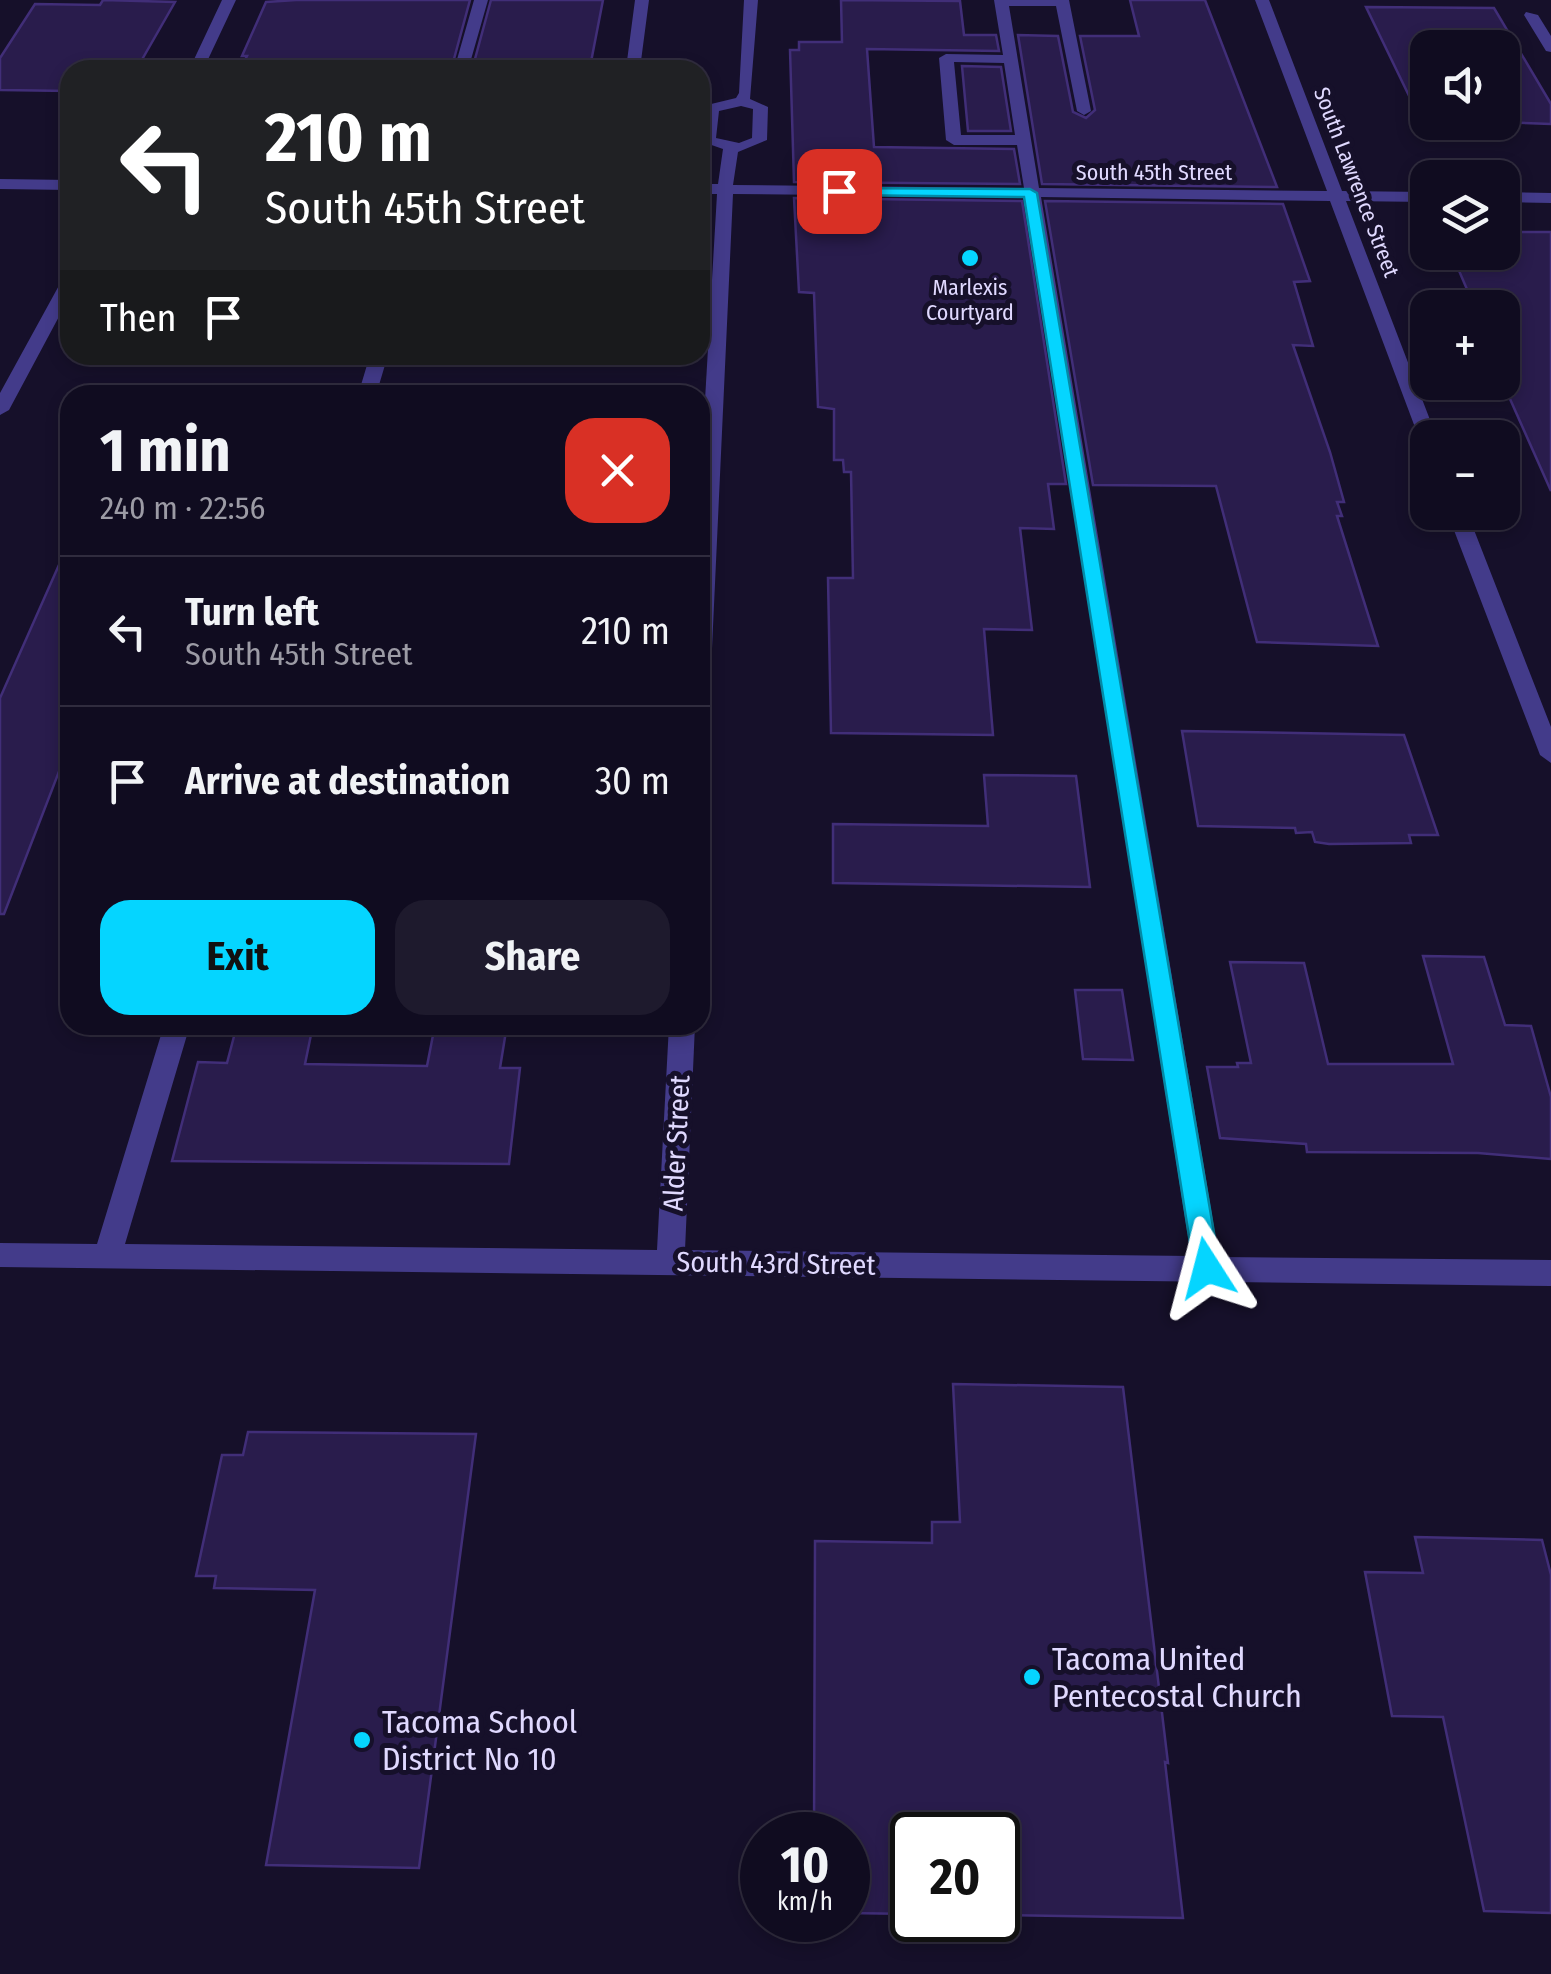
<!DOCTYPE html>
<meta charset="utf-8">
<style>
:root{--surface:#100c20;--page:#1e1a2d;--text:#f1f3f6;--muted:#9c9ba5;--line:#302c3e;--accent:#05d5ff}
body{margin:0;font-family:"Fira Sans Condensed",sans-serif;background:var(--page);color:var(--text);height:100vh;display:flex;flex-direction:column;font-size:38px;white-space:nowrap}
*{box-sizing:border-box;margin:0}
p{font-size:32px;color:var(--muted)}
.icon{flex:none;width:55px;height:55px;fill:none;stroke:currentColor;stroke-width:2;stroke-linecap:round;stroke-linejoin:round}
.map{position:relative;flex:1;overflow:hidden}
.panel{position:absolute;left:60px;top:385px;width:650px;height:650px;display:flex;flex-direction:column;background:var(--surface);border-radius:30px;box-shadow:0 5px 15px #0003,0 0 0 2px var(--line)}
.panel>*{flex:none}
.hud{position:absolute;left:60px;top:60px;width:650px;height:305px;border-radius:30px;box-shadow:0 5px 15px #0003,0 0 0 2px var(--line);background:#202124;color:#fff;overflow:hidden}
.tools{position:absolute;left:1410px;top:30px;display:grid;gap:20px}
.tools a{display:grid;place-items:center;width:110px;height:110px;border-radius:20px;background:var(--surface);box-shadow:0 5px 15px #0003,0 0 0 2px var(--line);font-size:50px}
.speed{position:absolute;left:740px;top:1812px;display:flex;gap:20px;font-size:50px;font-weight:700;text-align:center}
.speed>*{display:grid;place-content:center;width:130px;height:130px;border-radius:50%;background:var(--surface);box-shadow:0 5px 15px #0003,0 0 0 2px var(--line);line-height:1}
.speed small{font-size:25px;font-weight:400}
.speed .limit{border:5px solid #111;border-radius:15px;background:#fff;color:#111}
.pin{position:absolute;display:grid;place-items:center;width:85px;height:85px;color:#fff;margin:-42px;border-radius:20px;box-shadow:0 5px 15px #0006}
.me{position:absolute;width:110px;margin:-55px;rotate:351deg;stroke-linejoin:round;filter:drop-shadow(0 0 8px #0008)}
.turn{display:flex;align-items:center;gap:35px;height:210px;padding:0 40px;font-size:45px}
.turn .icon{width:130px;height:130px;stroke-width:2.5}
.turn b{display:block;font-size:70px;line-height:85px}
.then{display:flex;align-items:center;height:95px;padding:0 40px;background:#0003;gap:20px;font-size:38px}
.round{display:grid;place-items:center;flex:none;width:105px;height:105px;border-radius:30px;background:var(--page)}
.head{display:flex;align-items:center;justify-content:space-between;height:170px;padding:0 40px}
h1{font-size:60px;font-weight:700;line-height:75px}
.button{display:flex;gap:20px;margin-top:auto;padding:20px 40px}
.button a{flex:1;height:115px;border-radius:30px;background:var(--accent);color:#111;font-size:40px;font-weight:700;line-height:115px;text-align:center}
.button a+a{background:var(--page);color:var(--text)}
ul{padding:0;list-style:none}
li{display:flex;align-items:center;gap:30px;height:150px;padding:0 40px;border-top:2px solid var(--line)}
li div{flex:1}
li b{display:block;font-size:38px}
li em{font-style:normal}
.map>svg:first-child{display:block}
</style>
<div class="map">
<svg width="1551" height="1974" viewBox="0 0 1551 1974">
<rect width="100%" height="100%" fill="#16102a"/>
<!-- building -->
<path fill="#291c4c" stroke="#412e78" stroke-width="2.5" d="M103,0l72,2 -39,68h-66v21l-70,-1v-32l35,-54 65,1z
M296,0h174l-19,70h-100l2,-5 -109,-3 3,-6h-5l24,-54z
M491,0h112l-12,62h-44l-2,8h-73z
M841,0l119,1 4,34h32l3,16 -132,-2 7,98 140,2 6,35 -226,-2 -4,-132h9v-8h43z
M1130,0h75l72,187 -235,-3 -24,-149 40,1 15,76 13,6 9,-8 -15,-74h59z
M1366,7l128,1 57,96v20l-52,-2h3v-74h-74v56h-15z
M962,66l39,1 10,64h-43z
M794,198l228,3 44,283h-18l6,45 -34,-1 12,102 -48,-1 9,106 -162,-2 -3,-155h25l-2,-106h-7l-1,-12h-9v-51l-16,-2 -4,-114 -15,-1z
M1045,201l238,3 27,77 -16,1 19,64 -20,-1 37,107 14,50h-7l5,14h-5l41,130 -121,-4 -41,-156 -123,-1z
M1502,232h49v259l-49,-110v-73h-27l-24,-56h51z
M70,540v203l-66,171h-4v-216z
M1182,731l222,4 34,100h-29l2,8 -82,1 -14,-2 -3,-10 -16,1 -1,-5 -97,-2z
M984,775l92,1 14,111 -257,-4v-59l155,2z
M1423,956l61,1 21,68 26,1 20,71v62l-73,-6 -171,-1 -1,-8 -86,-6 -13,-71h31l-1,-4h14l-21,-101 74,1 24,101h125z
M1075,990h47l11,70 -50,-1z
M237,1025h76l-8,39 122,2 8,-41h72l-7,43h20l-11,96 -337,-3 26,-99 29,1z
M953,1384l170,3 45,376 -3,-1 18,156 -185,-3v-80h-86v79l-64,-1v-78h-34l1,-294 117,2v-21h28z
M248,1432l228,2 -57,434 -153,-3 49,-275 -101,-2 2,-12h-20l26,-121h21z
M1415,1537l127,3 9,35v338l-67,-2 -41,-194 -51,-1 -27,-144 58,1z"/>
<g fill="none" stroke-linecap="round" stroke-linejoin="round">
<!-- minor -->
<path fill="#433b8a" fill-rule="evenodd" d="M222,0h14l-33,70h-14z
M474,0h14l-20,70h-14z
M635,0h14l-8,61 -7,4 -7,-4z
M744,0h14l-8,99 18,8 -1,33 -29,12 -5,33 291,3 -7,-43h-63l-8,-5 -7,-82 7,-4 57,1 -9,-55h75l22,111 -7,4 -7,-4 -21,-105h-47l30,182 288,3 -72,-191h14l73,191 86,1v10l-82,-1 91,237h-9v5l-9,-5 -89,-237 -289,-4 178,1060 332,3v26l-1551,-19v-24l97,1 67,-219h26l-65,219 532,6 12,-225h26l-10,225 506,6 -166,-1059 -292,-3 -22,476 -11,7v-191l17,-292h-17v-10h18l5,-35 -23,-8 7,-36 29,-7 3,-5zM954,62l50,1 11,72h-54zM741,106l12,3 -1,29 -13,5 -23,-5 3,-27z
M1526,12l12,3 13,21v16l-5,-1 -22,-36z
M0,179l70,1v10l-70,-1z
M1502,192l49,1v10l-49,-1z
M70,275v21l-61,114 -9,5v-22l62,-113z
M370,355h18l-12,40h-18z
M1447,512h20l84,215v36l-11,-8z"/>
</g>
<!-- route -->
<path fill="#05d5ff" stroke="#038aa6" stroke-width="2.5" d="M834,188l196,1 7,4 183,1075 -4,9 -9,3 -9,-3 -4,-9 -170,-1071 -185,-2 -5,-1z"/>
<!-- markers -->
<g fill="#05d5ff" stroke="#16102a" stroke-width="4">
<circle cx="970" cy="258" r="10"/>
<circle cx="1032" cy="1677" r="10"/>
<circle cx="362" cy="1740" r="10"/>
</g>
<g text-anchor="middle" stroke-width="10" stroke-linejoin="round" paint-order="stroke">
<!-- far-street labels -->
<g font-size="22" fill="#e0d9ff" stroke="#16102a">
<text x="1154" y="180">South 45th Street</text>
<text transform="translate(1357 182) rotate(69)" y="8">South Lawrence Street</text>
</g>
<!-- far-poi labels -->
<g font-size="22" fill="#e0d9ff" stroke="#16102a">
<text x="970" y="295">Marlexis<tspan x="970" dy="25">Courtyard</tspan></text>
</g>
<!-- street labels -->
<g font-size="28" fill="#e0d9ff" stroke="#16102a">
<text transform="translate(676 1143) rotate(-87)" y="10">Alder Street</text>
<text transform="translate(776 1263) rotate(1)" y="10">South 43rd Street</text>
</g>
<!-- near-poi labels -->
<g font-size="32" fill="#e0d9ff" stroke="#16102a" text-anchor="start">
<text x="1052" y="1670">Tacoma United<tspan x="1052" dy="37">Pentecostal Church</tspan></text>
<text x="382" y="1733">Tacoma School<tspan x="382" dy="37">District No 10</tspan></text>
</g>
</g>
</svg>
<div class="tools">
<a><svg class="icon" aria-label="sound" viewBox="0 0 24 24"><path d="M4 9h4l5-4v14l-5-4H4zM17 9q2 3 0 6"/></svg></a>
<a><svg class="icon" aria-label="layers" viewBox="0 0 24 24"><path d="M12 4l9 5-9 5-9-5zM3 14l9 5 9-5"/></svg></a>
<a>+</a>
<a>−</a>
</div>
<div class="speed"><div>10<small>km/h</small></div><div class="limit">20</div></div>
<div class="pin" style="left:839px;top:191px;background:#d93025"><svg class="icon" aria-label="arrive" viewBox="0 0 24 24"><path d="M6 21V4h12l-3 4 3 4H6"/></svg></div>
<svg class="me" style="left:1207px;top:1268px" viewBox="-20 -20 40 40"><path d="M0-17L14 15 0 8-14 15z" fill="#05d5ff" stroke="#fff" stroke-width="4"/></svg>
<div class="hud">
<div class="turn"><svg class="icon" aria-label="left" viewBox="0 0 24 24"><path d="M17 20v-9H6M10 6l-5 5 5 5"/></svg><div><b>210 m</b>South 45th Street</div></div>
<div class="then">Then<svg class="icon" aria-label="arrive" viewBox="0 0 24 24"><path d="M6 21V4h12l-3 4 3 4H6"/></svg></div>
</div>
<section class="panel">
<div class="head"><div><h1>1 min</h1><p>240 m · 22:56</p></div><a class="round" style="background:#d93025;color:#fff"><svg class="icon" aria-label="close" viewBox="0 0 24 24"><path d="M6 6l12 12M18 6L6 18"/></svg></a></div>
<ul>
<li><svg class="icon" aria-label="left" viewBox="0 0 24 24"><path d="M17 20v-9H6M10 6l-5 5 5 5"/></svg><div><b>Turn left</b><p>South 45th Street</p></div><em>210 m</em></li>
<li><svg class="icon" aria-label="arrive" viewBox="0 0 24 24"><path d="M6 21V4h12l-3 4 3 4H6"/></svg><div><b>Arrive at destination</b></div><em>30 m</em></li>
</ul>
<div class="button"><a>Exit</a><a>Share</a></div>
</section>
</div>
